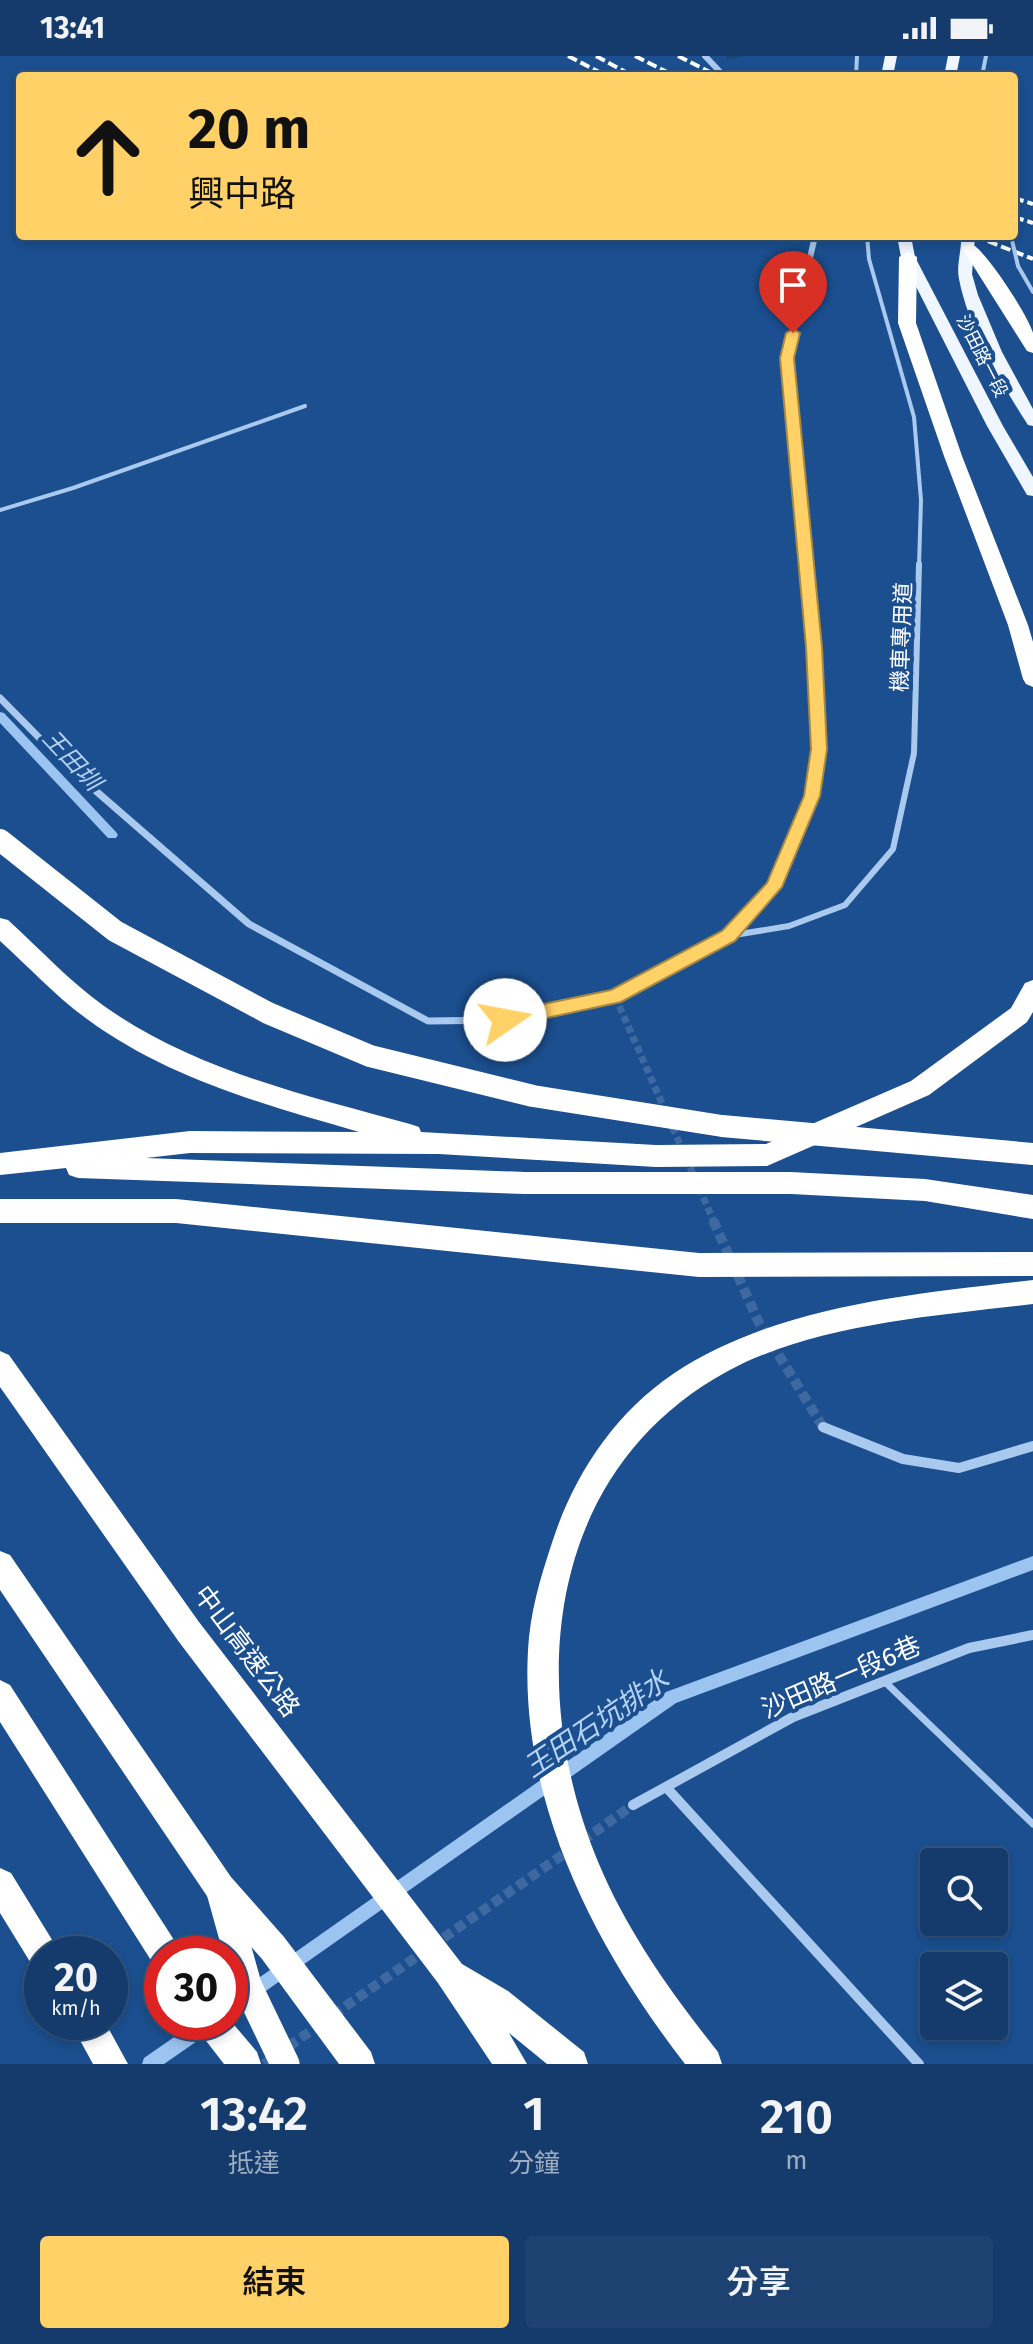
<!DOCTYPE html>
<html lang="zh-TW">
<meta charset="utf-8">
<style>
:root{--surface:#143b6b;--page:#1d4271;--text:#f1f3f6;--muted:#9dadc1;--line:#33557e;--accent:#ffd166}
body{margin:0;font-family:"Fira Sans","Noto Sans TC",sans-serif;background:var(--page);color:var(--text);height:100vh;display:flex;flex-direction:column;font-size:30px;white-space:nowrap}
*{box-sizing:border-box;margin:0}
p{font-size:26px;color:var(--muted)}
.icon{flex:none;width:44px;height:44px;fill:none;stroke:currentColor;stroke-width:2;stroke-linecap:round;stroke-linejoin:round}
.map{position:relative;height:2008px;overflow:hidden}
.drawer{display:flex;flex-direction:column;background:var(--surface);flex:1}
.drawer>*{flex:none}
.top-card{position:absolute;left:16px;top:16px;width:1002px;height:168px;border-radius:8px;box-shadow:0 4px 12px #0003,0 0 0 2px var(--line);background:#ffd166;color:#111;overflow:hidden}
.tools{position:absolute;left:920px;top:1792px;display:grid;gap:16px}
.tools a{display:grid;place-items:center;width:88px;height:88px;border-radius:8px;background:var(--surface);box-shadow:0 4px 12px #0003,0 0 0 2px var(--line);font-size:40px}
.speed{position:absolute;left:24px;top:1880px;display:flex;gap:16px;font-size:40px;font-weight:700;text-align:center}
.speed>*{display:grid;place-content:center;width:104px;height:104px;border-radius:50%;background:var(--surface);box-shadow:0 4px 12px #0003,0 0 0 2px var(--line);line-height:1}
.speed small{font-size:20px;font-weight:400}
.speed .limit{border:12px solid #d22;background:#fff;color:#111}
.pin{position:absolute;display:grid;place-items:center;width:68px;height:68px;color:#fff;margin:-82px -34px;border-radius:50% 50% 50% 0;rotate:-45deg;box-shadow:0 0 8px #0007}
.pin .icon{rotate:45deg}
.me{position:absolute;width:88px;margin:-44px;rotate:78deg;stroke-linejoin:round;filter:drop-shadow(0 0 6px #0008)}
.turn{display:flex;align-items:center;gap:28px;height:168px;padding:0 40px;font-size:36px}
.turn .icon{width:104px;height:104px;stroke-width:2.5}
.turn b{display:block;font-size:56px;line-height:68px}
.eta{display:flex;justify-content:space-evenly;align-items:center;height:136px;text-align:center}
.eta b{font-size:48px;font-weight:600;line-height:56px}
.cta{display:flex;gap:16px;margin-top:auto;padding:16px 40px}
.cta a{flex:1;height:92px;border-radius:8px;background:var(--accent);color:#111;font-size:32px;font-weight:600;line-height:92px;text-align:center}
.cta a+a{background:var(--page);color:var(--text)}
.status{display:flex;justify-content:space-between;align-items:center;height:56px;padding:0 40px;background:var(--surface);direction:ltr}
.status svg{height:22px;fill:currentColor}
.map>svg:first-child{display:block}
</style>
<div class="status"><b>13:41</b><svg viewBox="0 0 49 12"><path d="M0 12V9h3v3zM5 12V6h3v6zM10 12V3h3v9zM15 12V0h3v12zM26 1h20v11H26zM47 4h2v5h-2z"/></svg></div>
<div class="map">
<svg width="1033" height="2008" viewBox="0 0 1033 2008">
<rect width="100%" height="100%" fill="#1b4f8f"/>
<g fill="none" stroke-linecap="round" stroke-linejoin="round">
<!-- stream -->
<path fill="#9cc4f0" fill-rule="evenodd" d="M0,656l4,1 112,119 2,3 -2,3h-8l-108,-115z
M1033,1500v14l-357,133 -446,313v-18l436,-306z
M196,1966h22l-2,6 -52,36h-22l2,-6z"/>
<!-- street-tunnel-far1 -->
<path stroke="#3d69a0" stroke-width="7" stroke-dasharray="7 4" stroke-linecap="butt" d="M615,940l99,226"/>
<!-- street-tunnel -->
<path stroke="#3d69a0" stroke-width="10" stroke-dasharray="10 5" stroke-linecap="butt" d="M713,1164l46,103 64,104
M582,1785l51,-36
M333,1959l238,-166
M264,2008l58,-41"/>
<!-- lane-far2 -->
<path stroke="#a9c9ee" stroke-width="4" d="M856,20l1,-20
M982,20l4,-20
M867,180l2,23 45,158 7,83 -2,66
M1018,210l15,26
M0,454l73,-22 232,-82"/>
<!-- lane-far1 -->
<path stroke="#a9c9ee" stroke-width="6" d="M728,880l61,-10 56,-21 48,-56 21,-96 5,-189"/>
<!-- lane -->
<path stroke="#a9c9ee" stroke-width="7" d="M884,1625l149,143"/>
<!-- street-far2 -->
<path stroke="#a9c9ee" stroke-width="6" d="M705,0l19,20
M806,510l-19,-208 28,-122"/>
<!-- street-far1 -->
<path stroke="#a9c9ee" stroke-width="7" d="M0,642l66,67 183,159 179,97 77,-1 110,-24 113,-60 46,-49 38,-91 7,-47 -13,-185"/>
<!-- street -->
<path stroke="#a9c9ee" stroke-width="10" d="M823,1371l80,32 56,9 74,-22
M666,1731l253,277
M633,1749l160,-88 176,-69 64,-13"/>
<!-- primary -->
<path fill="#f0f6ff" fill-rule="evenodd" d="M885,0h12l-4,20h-12z
M948,0h12l-4,20h-12z
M897,180h14l4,21 88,169 30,51v19l-6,-1 -40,-69 -86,-169z
M961,180h14l-3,38 6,21 24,57 31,57v17l-5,-1c-28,-44 -59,-95 -69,-146 -3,-14 3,-29 2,-43z"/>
<!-- highway -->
<path fill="#fff" fill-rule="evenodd" d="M970,187c14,4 59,74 63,90 0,6 0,14 0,20l-6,-2 -65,-103z
M908,196l9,5 -1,66 46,133 66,169 5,17v45l-7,-3 -3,-5 -15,-54 -64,-169 -46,-133 1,-66z
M0,862l8,2c32,29 61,61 96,86 90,64 201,89 306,118l9,3 2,5 235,13 110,-1 145,-63 100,-73 14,-25 8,-3v32l-6,10 -98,73 -162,71 -111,1 -217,-13 -249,-1 -44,5 379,14h266l134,7 108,16v24l-108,-18 -134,-7h-266l-447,-16 -9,-3 -3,-7 -66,7v-22l190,-22 169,1c-94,-27 -192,-54 -272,-113 -32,-23 -58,-52 -87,-78z
M0,1143h176l523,54 334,-1v24l-334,1 -523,-54h-176z
M1033,1224v24c-98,12 -218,20 -305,67 -183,99 -203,317 -129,493 29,69 73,130 119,188l4,12h-37c-93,-120 -170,-271 -156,-427 4,-37 15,-71 27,-106 22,-62 62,-120 117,-157 104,-69 240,-80 360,-94z
M0,1295l9,4 190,267 263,342 46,27 76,61 4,12h-41l-38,-31 18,31h-35l-54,-81 -259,-341 -179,-255z
M0,1495l10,4 221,322 53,60 87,115 4,12h-36l-77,-105 -53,-60 -209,-309z
M0,1624l10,5 166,258 5,11h-19v15l-8,-4 -154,-243z
M0,1812l11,5 43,70 5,11h-17v15l-10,-4 -32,-52z
M230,1964l27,32 4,12h-37l-24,-31 -5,-11z
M70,1966h35l23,42h-35z"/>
<!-- rail -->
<path stroke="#fff" stroke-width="4" stroke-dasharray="10 4" stroke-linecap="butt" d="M568,0l39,20
M596,0l37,20
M635,0l40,20
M678,0l40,20
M1014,142l19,6
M1014,161l19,6
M975,180l58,23"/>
<!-- lane-bridge -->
<path stroke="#a9c9ee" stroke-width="4" d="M1011,180l7,30"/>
<!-- highway-bridge-far1 -->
<path stroke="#fff" stroke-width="22" d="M0,784l115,91 153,82 102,43 163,40 189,30 311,28"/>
<!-- highway-bridge -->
<path stroke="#fff" stroke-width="29" d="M220,1832l27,97 38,79"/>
</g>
<!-- shaded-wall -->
<path fill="#1d4779" d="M726,0h17l-17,5z"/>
<!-- route -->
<path fill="#ffd166" stroke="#a68842" stroke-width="2" d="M793,273l7,4 -6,25 28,289 5,102 -7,47 -38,91 -47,54 -114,61 -116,25 -7,-2 -2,-5 2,-6 7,-2 106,-22 111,-59 45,-48 37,-87 7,-47 -5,-102 -26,-289 6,-25z"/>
<g text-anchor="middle" stroke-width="8" stroke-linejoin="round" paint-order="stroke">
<!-- far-street labels -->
<g font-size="18" fill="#fff" stroke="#1b4f8f">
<text transform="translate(982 300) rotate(63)" y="6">沙田路一段</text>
</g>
<!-- street labels -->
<g font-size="22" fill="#fff" stroke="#1b4f8f">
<text transform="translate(901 581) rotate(-88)" y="8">機車專用道</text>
</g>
<!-- water labels -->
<g font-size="24" font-style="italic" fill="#b5d3f5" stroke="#1b4f8f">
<text transform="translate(72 704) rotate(47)" y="8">王田圳</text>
</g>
<!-- near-street labels -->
<g font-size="26" fill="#fff" stroke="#1b4f8f">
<text transform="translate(247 1595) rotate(53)" y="9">中山高速公路</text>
<text transform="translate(841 1621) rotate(-23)" y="9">沙田路一段6巷</text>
</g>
<!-- near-water labels -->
<g font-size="28" font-style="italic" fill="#b5d3f5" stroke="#1b4f8f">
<text transform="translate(596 1667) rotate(-34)" y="10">王田石坑排水</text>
</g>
</g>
</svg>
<div class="tools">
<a><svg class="icon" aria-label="search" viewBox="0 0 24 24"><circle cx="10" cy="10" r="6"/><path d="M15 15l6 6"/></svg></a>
<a><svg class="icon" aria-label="layers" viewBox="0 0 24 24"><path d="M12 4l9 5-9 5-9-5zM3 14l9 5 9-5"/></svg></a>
</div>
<div class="speed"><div>20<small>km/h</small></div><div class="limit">30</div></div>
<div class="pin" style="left:793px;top:277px;background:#d93025"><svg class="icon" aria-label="arrive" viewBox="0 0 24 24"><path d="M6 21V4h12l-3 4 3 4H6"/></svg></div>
<svg class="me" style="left:505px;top:964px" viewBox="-20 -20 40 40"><circle r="19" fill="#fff"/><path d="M0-13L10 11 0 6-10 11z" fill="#ffd166"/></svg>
<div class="top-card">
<div class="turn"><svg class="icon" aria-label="ahead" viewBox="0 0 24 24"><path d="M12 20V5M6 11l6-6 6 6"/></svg><div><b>20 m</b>興中路</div></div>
</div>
</div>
<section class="drawer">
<div class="eta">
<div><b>13:42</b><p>抵達</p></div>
<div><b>1</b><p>分鐘</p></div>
<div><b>210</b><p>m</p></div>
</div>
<div class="cta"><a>結束</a><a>分享</a></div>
</section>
